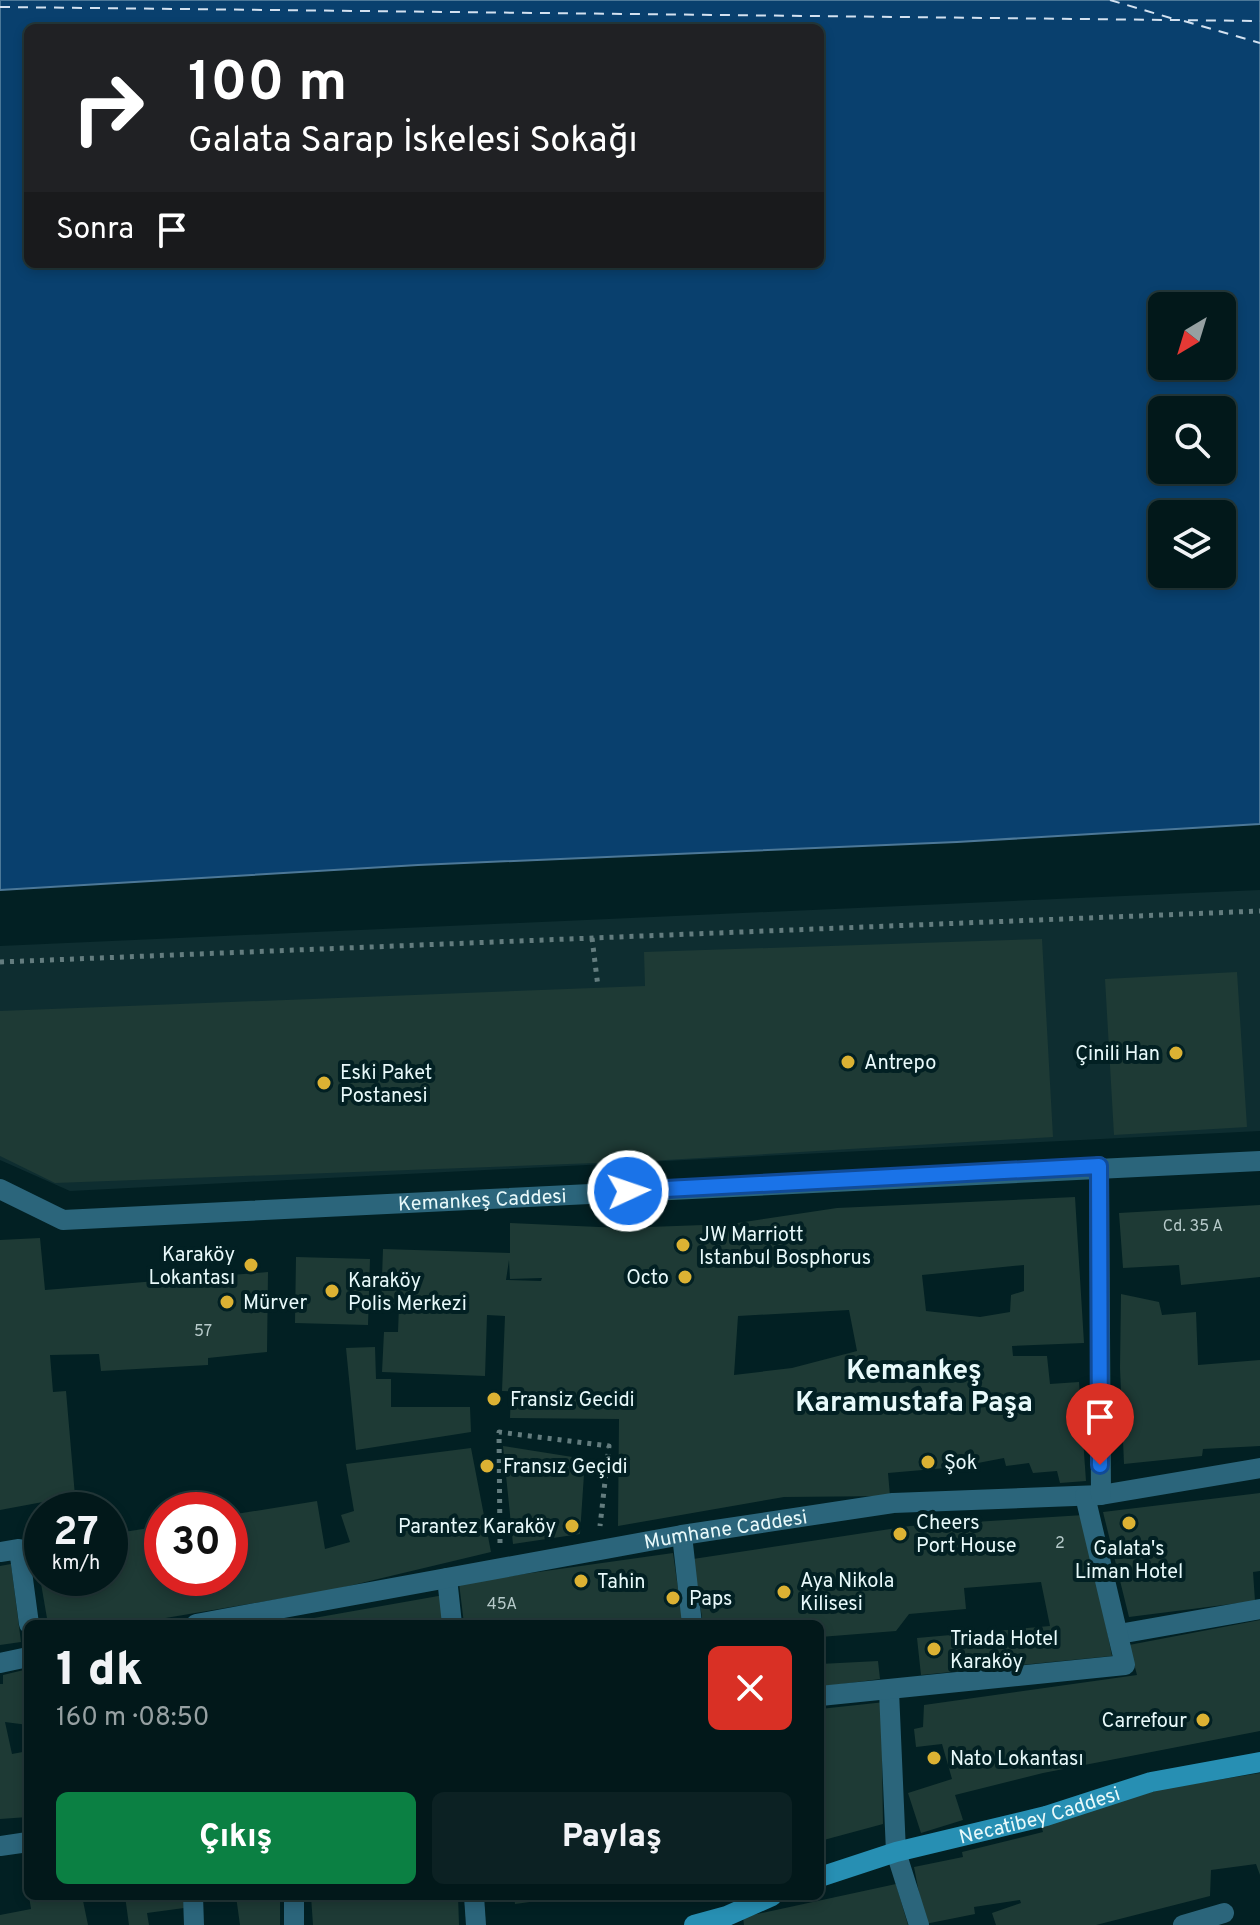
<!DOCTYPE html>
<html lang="tr">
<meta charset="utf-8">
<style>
:root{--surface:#02181a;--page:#0c2123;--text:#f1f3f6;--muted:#96a0a2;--line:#233739;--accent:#0b8043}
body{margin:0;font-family:Overpass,sans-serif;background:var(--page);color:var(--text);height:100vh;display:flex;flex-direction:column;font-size:30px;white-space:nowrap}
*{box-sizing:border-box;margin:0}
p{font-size:26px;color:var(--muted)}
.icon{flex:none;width:44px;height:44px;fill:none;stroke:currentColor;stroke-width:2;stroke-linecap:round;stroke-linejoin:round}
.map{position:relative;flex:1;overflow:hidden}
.sheet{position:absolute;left:24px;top:1620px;width:800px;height:280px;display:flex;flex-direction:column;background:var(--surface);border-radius:12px;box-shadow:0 4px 12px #0003,0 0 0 2px var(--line)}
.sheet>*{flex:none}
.top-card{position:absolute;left:24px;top:24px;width:800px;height:244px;border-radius:12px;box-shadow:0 4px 12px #0003,0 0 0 2px var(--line);background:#202124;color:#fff;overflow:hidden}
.needle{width:52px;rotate:218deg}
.tools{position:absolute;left:1148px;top:292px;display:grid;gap:16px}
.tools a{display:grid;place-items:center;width:88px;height:88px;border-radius:12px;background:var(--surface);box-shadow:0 4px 12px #0003,0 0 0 2px var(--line);font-size:40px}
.speed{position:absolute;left:24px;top:1492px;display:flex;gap:16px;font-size:40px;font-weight:700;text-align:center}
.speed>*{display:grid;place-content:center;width:104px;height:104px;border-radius:50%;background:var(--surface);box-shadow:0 4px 12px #0003,0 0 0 2px var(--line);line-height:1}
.speed small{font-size:20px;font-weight:400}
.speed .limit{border:12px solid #d22;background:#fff;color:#111}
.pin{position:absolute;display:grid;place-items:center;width:68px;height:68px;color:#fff;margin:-82px -34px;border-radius:50% 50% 50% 0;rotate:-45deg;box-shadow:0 0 8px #0007}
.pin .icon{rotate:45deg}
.me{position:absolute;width:88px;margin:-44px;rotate:87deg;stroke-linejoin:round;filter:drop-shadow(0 0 6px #0008)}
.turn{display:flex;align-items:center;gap:28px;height:168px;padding:0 32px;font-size:36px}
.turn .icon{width:104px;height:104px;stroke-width:2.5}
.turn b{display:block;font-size:56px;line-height:68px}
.then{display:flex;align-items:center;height:76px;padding:0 32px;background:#0003;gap:16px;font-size:30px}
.round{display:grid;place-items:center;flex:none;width:84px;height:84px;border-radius:12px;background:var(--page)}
.summary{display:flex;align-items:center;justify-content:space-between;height:136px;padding:0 32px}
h1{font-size:48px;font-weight:800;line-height:60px}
.primary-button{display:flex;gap:16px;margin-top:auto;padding:16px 32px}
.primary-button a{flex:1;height:92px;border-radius:12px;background:var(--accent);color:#fff;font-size:32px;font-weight:800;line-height:92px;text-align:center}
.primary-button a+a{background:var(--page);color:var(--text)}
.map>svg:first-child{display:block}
</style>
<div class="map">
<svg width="1260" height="1925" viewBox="0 0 1260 1925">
<rect width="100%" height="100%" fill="#022023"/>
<!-- built -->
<path fill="#0e2d30" d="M1260,890v241l-1190,60 -70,-31v-214z"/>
<!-- water -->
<path fill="#09406e" stroke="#4c7898" stroke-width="2" fill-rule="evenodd" d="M0,0h1260v824l-303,18 -539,23 -418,25zM28,28h792v236h-792zM1162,306h60v60h-60zM1162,410h60v60h-60zM1162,514h60v60h-60z"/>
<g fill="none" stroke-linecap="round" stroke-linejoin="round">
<!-- ferry -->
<path stroke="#d3e1f0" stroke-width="2" stroke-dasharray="10 8" stroke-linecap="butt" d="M1110,0l64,19
M0,7l1260,14
M1184,21l76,22"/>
</g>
<!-- building -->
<path fill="#1e3a35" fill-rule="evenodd" d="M1042,939l11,198 -404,24 -594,22 -55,-27v-145l645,-25 -1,-34z
M1237,972l10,155 -133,8 -9,-156z
M1075,1197l9,146 -72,3 1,10h34l3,28 29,-2 7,99 -26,2 -3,-12 -24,2 -4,-10 -23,3 -2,-8 -47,9 -69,6 2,23 -106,1 -166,29 1,-107 -109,-1 1,-25 13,-1 -22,-1 3,-75 -18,-1 -2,61 -103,-4 2,-40h14l1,-26 -18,-1 2,-56 127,4v-30l111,5 110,-4 106,-16zM509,1260l1,19 32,-1 -1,3 -35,-1zM1024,1265v26l-13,4 -1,17 -30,5 -54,-6 -4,-36zM849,1310l8,41 -65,17 -58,7 4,-59z
M1260,1205v72l-79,8 -2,-20 -56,3 -4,-55z
M40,1238l5,52 223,-18 -1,80 -59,6v7l-107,6 -2,-17 -49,1 3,37 13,-1 9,105 -75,14v-270z
M296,1257l74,2 -2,66 -73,-2z
M1121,1294l38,8 3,13 34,-3 2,53 62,-5v86l-57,3 -1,7 -78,8 -4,-96z
M375,1347l1,32h15v28h79l1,25 -115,18 -10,-102z
M503,1446l82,13 -5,75 -67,10z
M471,1448l20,104 -159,38 -202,34h-82l-15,-87 9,-1v42h68v-29h4l-3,-15 51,-8v52h68v-63l87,-14 8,48 25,-7 -9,-27 13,-4 -8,-47z
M1260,1493v78l-7,1 2,29 -126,16 -26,-105z
M1084,1515l28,141 -191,19 -4,-37 133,-12 -9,-44 -77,6 2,21 -57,5 -13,17 -76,6v-13h-117l-10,-65 217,-33z
M673,1553l10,71h-59l-1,-6 -44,6h-115l-5,-41z
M11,1564l10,78 -21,3v-79z
M444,1595l4,29h-151v-3z
M1260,1620v111l-217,42 -88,22 8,25 -42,13 -13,-40 44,-14 -10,-35 -26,3 -2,-18 9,-2 1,-22 213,-30 -8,-30z
M878,1661l2,18 -60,8v-23z
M28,1669v56l-23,-3 7,32 16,-3v66l-28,2v-135h3v-9z
M885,1702l5,26 -8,33 1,63 -63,17v-132z
M1260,1773v102l-4,-11 -45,6 -1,26 -114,29h-100l-4,-12 29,-10 -1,-3 -46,7 1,7 -50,10 -11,-57 49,-10 -1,-5 81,-20 -2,-7 120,-36z
M896,1884l12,41h-164l-1,-8z
M29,1896h53l6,29h-88v-10l31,-6z
M125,1896h58l1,12 -37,5 2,12h-20z
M236,1896h44v29h-40z
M311,1896h147l1,29h-146z
M514,1896h45v2l-44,6z"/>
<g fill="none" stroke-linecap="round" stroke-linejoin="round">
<!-- path -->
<path stroke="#637c7e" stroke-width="5" stroke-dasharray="4 6" stroke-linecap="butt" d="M592,938l6,49
M0,962l1260,-51
M500,1543l-1,-111 110,14 -9,80"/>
<!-- pedestrian -->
<g stroke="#2b657b" stroke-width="20">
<path d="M682,1535l10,89"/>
<path d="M0,1552l19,-3 10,75"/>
<path d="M447,1578l5,46"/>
<path id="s1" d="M196,1624l486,-89 211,-32 208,-8 159,-27"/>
<path d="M1119,1634l141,-25"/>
<path d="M0,1663l28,-6"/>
<path d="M889,1691l7,161"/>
<path d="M820,1696l305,-31 -40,-169"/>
<path d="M0,1846l28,-4"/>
<path d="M294,1896v29"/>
<path d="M474,1896l2,29"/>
</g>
<!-- minor -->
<g stroke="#2b657b" stroke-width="20">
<path d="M1099,1166l2,329"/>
<path id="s2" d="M0,1189l63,31 1197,-59"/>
<path d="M896,1852l23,73"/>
<path d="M193,1896l1,29"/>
<path d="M1183,1925l41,-12"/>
</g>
<!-- secondary -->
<g stroke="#278fb3" stroke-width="20">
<path id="s3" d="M820,1877l76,-25 150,-36 105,-34 109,-20"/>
<path d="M694,1925l33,-9 45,-20"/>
</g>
</g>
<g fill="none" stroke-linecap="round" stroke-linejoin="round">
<defs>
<path id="route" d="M628,1191l471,-25 1,299"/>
</defs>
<!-- route casing -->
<use href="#route" stroke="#114b97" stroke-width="20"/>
<!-- route -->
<use href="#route" stroke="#1a73e8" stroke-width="14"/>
</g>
<!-- markers -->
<g fill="#dcb233" stroke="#022023" stroke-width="3">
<circle cx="1176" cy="1053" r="8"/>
<circle cx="848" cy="1062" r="8"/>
<circle cx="324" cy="1083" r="8"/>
<circle cx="683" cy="1245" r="8"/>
<circle cx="251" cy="1265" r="8"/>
<circle cx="685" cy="1277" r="8"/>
<circle cx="332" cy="1291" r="8"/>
<circle cx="227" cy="1302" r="8"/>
<circle cx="494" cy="1399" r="8"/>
<circle cx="928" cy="1462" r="8"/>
<circle cx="487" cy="1466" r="8"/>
<circle cx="1129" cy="1523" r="8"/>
<circle cx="572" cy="1526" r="8"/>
<circle cx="900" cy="1534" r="8"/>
<circle cx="581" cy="1581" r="8"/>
<circle cx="784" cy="1592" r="8"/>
<circle cx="673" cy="1598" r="8"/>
<circle cx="934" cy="1649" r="8"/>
<circle cx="1203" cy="1720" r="8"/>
<circle cx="934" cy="1758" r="8"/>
</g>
<g text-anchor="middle" stroke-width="8" stroke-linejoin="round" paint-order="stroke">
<!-- number labels -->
<g font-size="16" fill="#b6c9c9">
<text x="1193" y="1231">Cd. 35 A</text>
<text x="203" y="1336">57</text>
<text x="1060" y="1548">2</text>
<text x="502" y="1609">45A</text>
</g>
<!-- poi labels -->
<g font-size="20" fill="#e8f9fa" stroke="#022023" text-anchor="start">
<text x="1160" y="1060" text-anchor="end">Çinili Han</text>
<text x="864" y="1069">Antrepo</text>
<text x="340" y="1079">Eski Paket<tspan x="340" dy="23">Postanesi</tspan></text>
<text x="699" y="1241">JW Marriott<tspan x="699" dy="23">Istanbul Bosphorus</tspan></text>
<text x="235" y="1261" text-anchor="end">Karaköy<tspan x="235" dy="23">Lokantası</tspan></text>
<text x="669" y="1284" text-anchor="end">Octo</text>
<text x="348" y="1287">Karaköy<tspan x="348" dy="23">Polis Merkezi</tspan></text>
<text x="243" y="1309">Mürver</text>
<text x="510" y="1406">Fransiz Gecidi</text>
<text x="944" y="1469">Şok</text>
<text x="503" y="1473">Fransız Geçidi</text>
<text x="916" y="1529">Cheers<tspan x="916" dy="23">Port House</tspan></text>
<text x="556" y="1533" text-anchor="end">Parantez Karaköy</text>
<text x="1129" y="1555" text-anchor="middle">Galata's<tspan x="1129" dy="23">Liman Hotel</tspan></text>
<text x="800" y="1587">Aya Nikola<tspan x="800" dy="23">Kilisesi</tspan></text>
<text x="597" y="1588">Tahin</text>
<text x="689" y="1605">Paps</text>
<text x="950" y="1645">Triada Hotel<tspan x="950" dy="23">Karaköy</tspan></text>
<text x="1187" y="1727" text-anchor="end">Carrefour</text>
<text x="950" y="1765">Nato Lokantası</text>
</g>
<!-- street labels -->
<g font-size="20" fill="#e8f9fa" stroke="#022023">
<text dy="7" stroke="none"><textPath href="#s2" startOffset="490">Kemankeş Caddesi</textPath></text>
<text dy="7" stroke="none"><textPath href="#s1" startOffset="538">Mumhane Caddesi</textPath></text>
<text dy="7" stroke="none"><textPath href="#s3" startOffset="228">Necatibey Caddesi</textPath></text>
</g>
<!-- district labels -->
<g font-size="28" font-weight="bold" fill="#e8f9fa" stroke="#022023">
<text x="914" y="1379">Kemankeş<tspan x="914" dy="32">Karamustafa Paşa</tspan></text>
</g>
</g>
</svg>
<div class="tools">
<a><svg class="needle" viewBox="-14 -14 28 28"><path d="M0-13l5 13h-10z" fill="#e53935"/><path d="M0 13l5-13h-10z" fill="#96a0a2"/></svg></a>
<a><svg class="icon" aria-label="search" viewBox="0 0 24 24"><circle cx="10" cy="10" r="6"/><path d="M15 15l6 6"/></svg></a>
<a><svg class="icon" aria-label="layers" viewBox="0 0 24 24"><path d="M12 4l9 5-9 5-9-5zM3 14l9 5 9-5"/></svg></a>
</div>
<div class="speed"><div>27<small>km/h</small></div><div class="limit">30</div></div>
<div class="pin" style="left:1100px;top:1465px;background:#d93025"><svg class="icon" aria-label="arrive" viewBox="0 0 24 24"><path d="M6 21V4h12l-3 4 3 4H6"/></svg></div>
<svg class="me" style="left:628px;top:1191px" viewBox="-20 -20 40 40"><circle r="17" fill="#1a73e8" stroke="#fff" stroke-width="3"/><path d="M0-11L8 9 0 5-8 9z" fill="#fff"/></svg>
<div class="top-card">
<div class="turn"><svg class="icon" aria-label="right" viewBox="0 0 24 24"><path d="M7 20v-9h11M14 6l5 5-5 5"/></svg><div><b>100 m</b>Galata Sarap İskelesi Sokağı</div></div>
<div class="then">Sonra<svg class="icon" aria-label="arrive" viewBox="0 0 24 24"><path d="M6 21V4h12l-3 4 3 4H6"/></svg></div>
</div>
<section class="sheet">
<div class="summary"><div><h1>1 dk</h1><p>160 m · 08:50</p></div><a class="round" style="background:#d93025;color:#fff"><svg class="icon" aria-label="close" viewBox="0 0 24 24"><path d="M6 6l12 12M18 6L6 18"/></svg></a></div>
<div class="primary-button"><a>Çıkış</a><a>Paylaş</a></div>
</section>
</div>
